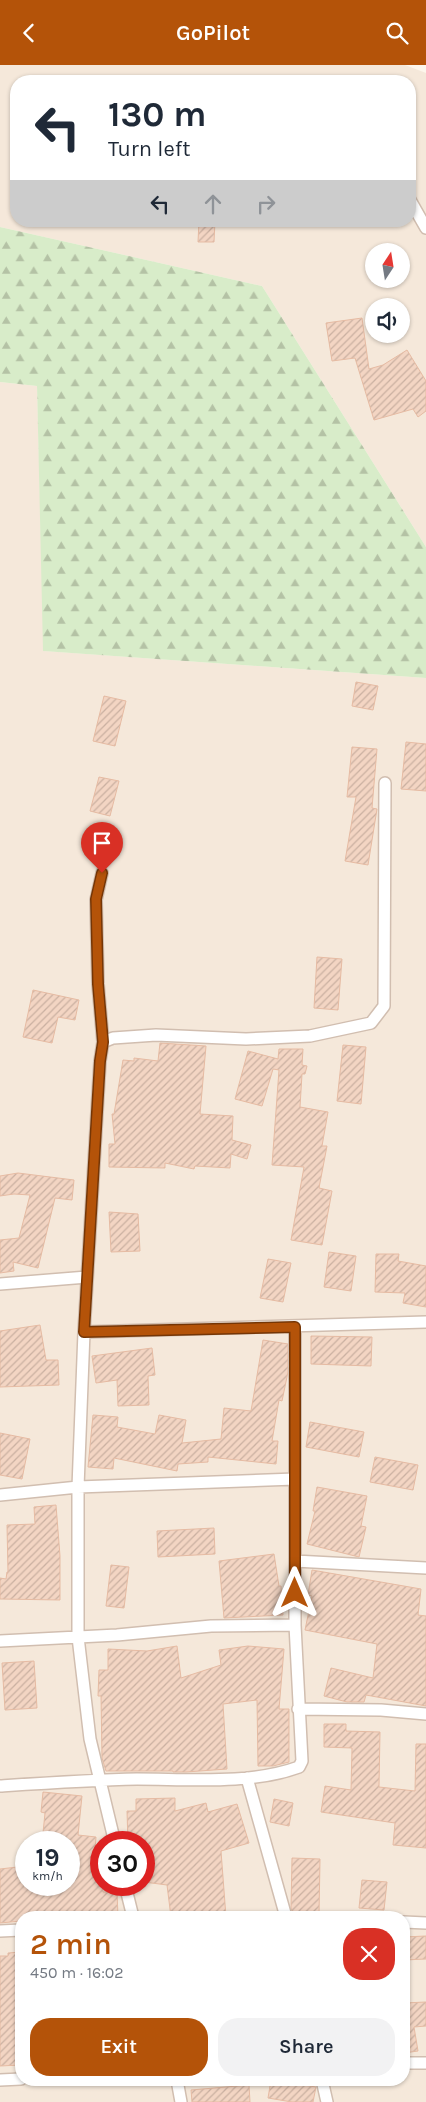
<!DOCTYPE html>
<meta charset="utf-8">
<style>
:root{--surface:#fff;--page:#f2f2f3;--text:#1f2937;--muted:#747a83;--accent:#b45309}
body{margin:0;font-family:Karla,sans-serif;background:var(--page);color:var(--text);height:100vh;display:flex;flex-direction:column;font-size:19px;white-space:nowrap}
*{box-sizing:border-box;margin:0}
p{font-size:16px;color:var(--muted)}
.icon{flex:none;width:28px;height:28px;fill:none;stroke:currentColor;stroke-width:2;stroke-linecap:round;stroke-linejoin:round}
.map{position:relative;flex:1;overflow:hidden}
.sheet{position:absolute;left:15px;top:1846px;width:395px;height:175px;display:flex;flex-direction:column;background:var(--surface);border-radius:20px;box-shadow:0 1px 4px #0004}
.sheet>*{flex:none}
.guide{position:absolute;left:10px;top:10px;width:406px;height:152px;border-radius:20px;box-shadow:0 1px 4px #0004;background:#fff;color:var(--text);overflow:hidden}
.needle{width:32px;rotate:12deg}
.buttons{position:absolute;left:365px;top:178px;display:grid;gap:10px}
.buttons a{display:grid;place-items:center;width:45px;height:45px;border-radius:50%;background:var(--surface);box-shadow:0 1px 4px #0004;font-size:25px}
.speed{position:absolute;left:15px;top:1766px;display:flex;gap:10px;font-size:25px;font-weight:700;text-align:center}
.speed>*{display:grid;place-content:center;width:65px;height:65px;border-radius:50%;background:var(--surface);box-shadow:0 1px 4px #0004;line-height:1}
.speed small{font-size:12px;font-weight:400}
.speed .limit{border:8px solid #d22;background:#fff;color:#111}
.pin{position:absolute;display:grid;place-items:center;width:42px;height:42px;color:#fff;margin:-51px -21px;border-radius:50% 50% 50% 0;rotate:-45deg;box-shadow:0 0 5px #0007}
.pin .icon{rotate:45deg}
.me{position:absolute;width:55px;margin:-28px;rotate:0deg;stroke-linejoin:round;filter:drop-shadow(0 0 4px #0008)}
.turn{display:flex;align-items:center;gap:18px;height:105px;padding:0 15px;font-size:22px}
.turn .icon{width:65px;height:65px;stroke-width:2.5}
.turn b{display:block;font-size:35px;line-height:42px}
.lanes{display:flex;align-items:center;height:48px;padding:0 15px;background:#0003;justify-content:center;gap:25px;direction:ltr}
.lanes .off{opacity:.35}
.round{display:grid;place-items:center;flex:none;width:52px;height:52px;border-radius:20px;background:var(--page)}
.head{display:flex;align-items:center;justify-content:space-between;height:85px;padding:0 15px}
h1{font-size:30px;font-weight:600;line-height:38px;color:var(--accent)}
.cta{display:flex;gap:10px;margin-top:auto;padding:10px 15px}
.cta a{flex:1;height:58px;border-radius:20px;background:var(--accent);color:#fff;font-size:20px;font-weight:600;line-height:58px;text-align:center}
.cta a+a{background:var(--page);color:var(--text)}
header{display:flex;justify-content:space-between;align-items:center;height:65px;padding:0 15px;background:var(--accent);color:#fff;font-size:22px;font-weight:600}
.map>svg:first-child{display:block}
</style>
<header><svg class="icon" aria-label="back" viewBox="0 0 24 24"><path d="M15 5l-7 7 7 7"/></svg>GoPilot<svg class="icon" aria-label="search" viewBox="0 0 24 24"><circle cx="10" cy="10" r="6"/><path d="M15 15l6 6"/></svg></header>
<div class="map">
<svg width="426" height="2037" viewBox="0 0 426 2037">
<defs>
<pattern id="forest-firs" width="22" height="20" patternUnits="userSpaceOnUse" patternTransform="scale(1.25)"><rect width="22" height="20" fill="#d8ecc9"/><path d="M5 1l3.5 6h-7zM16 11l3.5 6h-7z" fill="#b4c2a5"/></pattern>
<pattern id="building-hatch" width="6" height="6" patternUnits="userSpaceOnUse" patternTransform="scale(1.25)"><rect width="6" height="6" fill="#f3d5c3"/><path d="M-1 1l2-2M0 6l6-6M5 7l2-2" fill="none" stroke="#cab0a1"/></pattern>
</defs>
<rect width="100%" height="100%" fill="#fdf6ec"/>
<!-- residential -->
<path fill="#f5e8da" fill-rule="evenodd" d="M0,0h405l21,8v474l-164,-261 -262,-59zM16,16h394v140h-394zM374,186h27v28h-27zM374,241h27v28h-27z
M0,317l37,4 7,265 382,27v1424h-426zM26,1778h43v42h-43zM101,1778h43v42h-43zM21,1852h383v163h-383z"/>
<!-- forest -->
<path fill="url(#forest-firs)" d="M0,162l262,59 164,261v131l-383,-27 -6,-265 -37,-4z"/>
<!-- building -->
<path fill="url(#building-hatch)" stroke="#e6bba3" d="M199,156h16l-1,21h-16z
M362,253l7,51 14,-4 24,-15 19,31v30l-8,6 -5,-8 -39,11 -19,-62 -23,3 -6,-38z
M356,617l22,4 -5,24 -21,-4z
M104,631l22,5 -11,45 -22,-5z
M406,677l20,2v47l-25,-2z
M352,682l25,2 -5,59 5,1 -9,56 -23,-4 11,-64h-9z
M99,712l20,4 -9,35 -20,-5z
M317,892l25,2 -4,51 -24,-2z
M33,925l46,10 -4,20 -17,-3 -6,26 -29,-6z
M160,978l46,3 -6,68 33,2 -1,24 19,5 -4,14 -16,-5 -1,14 -35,-2 -1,3 -29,-6v5l-56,-1v-23h6l-3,-30h2l9,-54 11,1v-3l24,3z
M343,980l23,2 -5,57 -24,-3z
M279,984h24l-1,16 5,1 -2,8h-3l-2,33 28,5 -6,34h5l-8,42 13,3 -10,54 -31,-5 13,-73 -32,-2 7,-95 -6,-1 -11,37 -27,-7 13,-48 30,8z
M18,1108l56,7 -2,20 -17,-2 -17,70 -25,-6 1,9 -14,2v-33l19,-2 11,-43 -16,-1 -14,2v-20z
M109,1147l29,2 2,37 -29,1z
M329,1187l27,4 -5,35 -27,-4z
M376,1189h23l-1,7 28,5v41l-23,-4 2,-10 -30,-1z
M268,1194l23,4 -8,39 -23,-4z
M40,1260l6,35h12l1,25 -59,2v-56z
M311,1271l61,1 -1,29 -60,-2z
M263,1275l25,4v28l-6,29 -3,-1 -7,41h6l-2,23 -68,-7v5l-30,2 -1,7 -63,-13 -1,11 -25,-2 5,-52 25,2 -1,10 38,7 4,-19 27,5 -4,23 39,-4 3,-31 27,3z
M152,1283l3,27 -7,1 1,29 -31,1 -1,-26 -21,3 -4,-27z
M310,1357l54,10 -5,25 -53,-10z
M0,1368l30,6 -8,40 -22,-4z
M375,1392l43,8 -5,25 -43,-8z
M317,1422l50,9 -6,30 5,1 -7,30 -52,-13 8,-33h-2z
M56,1440l4,51v44l-60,-1v-21l6,1 1,-7h1l-1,-47 28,-1 -1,-17z
M214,1463l1,26 -57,3 -1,-26z
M274,1489l5,32h2l2,29 -59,3 -5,-57z
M111,1500l18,2 -5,41 -18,-2z
M312,1505l109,19 -3,26 8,1v90l-60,-11 -2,7h-17l-23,-6 7,-28 42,10 4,-34 -72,-14 7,-34 -4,-1z
M177,1581l4,32 40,-13 -2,-15 29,-4 36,3 -5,60h10v53l-16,4h-15l-1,-66 -34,4 4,65 -41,3h-13v-1h-67l-4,-13 -1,-62h-3l1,-26h9v-21l39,2z
M34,1596l3,47 -32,2 -3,-47z
M324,1659h22v7l34,1 -1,55 36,4 1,-47h10v104l-33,-3 2,-22 -74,-11 4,-26 26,4 1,-42 -28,-1z
M43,1727l39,4 -4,39 18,2 -2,26h7l2,29h14l1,25h-97v4l-21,2v-54l26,-3v19h43v-42h-27l3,-30 -4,-1z
M175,1733v13l31,-8 2,9 29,-8 12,39 -28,8 5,66h-22v-3l-33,3 -4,-32 -23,-3v-39h-16l-1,-32h9v-12z
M274,1734l19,4 -4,23 -19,-4z
M292,1793l28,1 -1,56 -26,-1 -2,-6z
M362,1815l25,2 -3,28 -25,-2z
M426,1871v23l-22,1v-23z
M21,1887v113l-21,1v-110h8v-3z
M426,1937v24l-12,1 4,24 -14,2v-50z
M271,2015l45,7 -3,15h-21l-24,-4z
M249,2020l1,17h-58l-1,-12z"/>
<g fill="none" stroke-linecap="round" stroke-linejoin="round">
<defs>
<path id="minor" d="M410,135l16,28
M102,808l-6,27 2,84 5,58
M0,1219l87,-7
M84,1267l342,-10
M0,1430l78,-8 217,-8
M295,1496l131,7
M0,1576l117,-6 94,-9 84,-1
M298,1644l83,1 45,4
M247,1713l39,139
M0,1721c46,-3 91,-6 137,-7 51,0 113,6 162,-12l3,-6 -7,-136v-298
M115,1778l-25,-104 -12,-102v-150l6,-155 16,-271 3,-19 10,-4 43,-3 90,4 64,-3 61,-13 13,-17 1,-223
M125,1820l8,32
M404,1857l22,1
M0,1866l21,-1
M404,1998h22
M0,2015l21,-1
M177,2015l4,22
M322,2015l5,22"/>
</defs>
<!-- minor casing -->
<use href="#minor" stroke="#d1beb0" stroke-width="14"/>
<!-- minor -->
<use href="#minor" stroke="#fff" stroke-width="11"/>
</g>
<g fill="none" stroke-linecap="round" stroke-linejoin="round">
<defs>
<path id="route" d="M102,808l-6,26 2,85 5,58 -3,19 -16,271 211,-5v266"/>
</defs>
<!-- route casing -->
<use href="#route" stroke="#753606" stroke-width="12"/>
<!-- route -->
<use href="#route" stroke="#b45309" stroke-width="9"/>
</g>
</svg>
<div class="buttons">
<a><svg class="needle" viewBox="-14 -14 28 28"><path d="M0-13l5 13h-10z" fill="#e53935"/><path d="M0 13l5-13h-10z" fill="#747a83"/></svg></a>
<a><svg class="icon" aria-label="sound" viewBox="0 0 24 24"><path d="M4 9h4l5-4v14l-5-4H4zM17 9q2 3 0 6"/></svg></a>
</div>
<div class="speed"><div>19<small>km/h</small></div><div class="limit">30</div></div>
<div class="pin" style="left:102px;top:808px;background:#d93025"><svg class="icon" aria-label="arrive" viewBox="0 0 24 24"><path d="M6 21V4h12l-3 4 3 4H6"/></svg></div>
<svg class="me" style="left:295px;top:1528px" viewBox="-20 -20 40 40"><path d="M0-17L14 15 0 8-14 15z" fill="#b45309" stroke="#fff" stroke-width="4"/></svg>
<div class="guide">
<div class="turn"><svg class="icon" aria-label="left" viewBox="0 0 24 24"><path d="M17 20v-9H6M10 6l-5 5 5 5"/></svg><div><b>130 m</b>Turn left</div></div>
<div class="lanes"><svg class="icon" aria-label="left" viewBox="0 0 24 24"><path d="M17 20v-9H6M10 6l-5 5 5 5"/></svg><svg class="icon off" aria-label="ahead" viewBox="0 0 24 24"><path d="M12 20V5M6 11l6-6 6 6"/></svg><svg class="icon off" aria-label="right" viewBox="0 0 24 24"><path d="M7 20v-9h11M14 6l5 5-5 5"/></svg></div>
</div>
<section class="sheet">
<div class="head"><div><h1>2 min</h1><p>450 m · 16:02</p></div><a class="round" style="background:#d93025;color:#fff"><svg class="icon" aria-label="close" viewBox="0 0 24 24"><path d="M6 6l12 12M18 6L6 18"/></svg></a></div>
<div class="cta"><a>Exit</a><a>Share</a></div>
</section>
</div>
